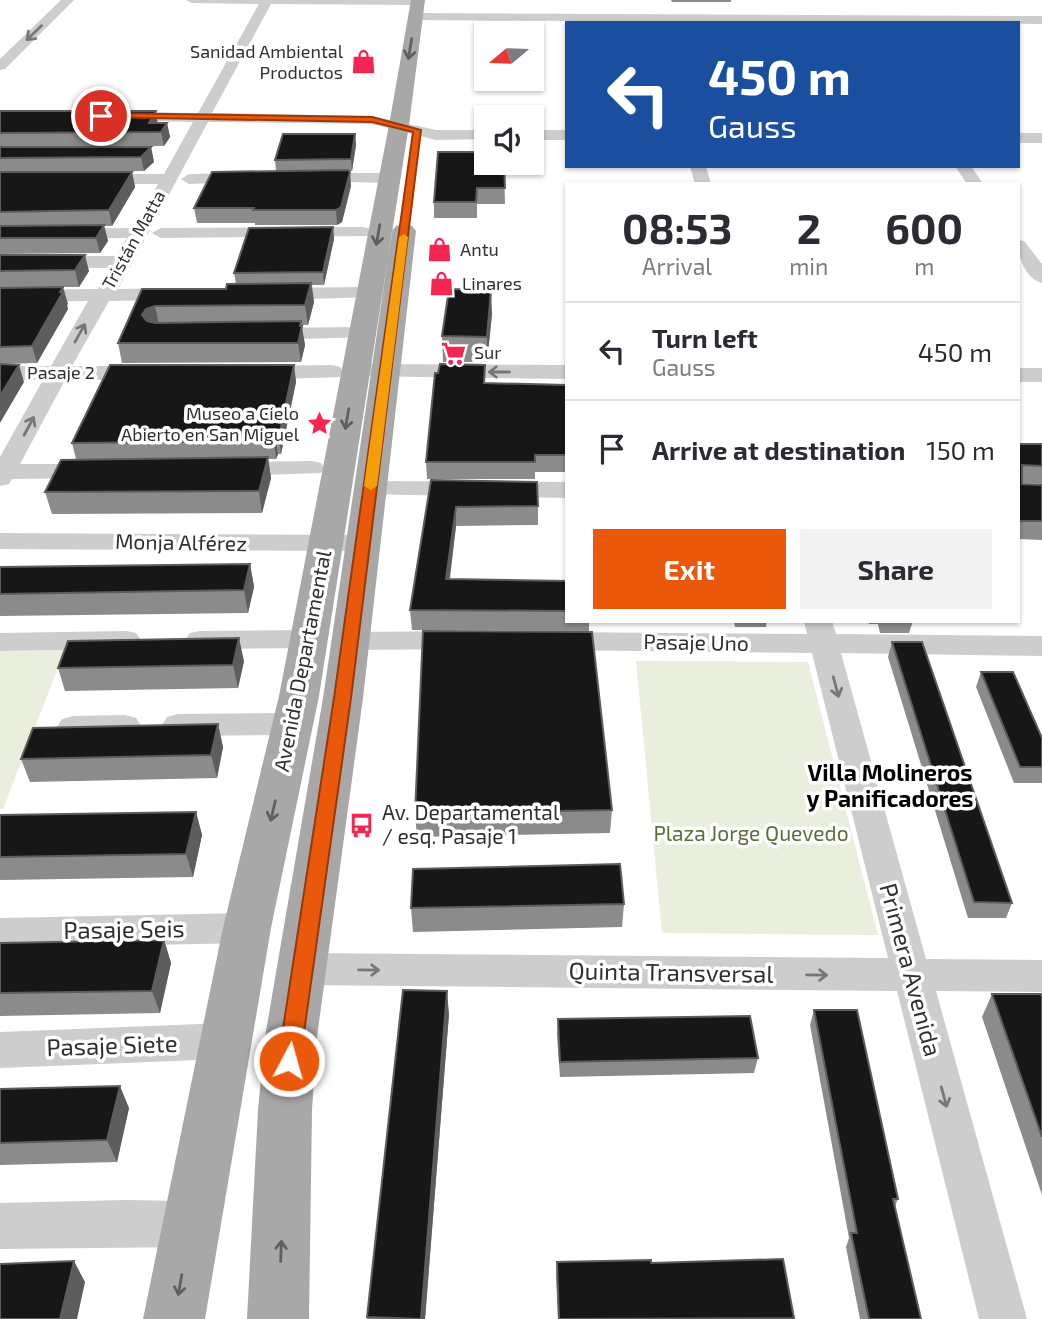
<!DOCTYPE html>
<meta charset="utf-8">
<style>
:root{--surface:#fff;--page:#f2f2f3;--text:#2b2b33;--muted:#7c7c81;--line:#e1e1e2;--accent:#ea580c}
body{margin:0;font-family:"Exo 2",sans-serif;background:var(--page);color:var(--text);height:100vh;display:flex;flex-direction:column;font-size:26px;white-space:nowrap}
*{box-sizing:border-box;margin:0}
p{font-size:23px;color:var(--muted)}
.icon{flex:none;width:38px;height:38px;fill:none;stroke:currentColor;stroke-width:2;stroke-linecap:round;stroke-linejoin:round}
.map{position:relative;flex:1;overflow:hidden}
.drawer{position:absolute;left:565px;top:182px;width:455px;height:441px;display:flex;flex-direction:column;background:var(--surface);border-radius:0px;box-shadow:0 2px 5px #0004}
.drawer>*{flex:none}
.guide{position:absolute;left:565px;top:21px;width:455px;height:147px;border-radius:0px;box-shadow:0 2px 5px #0004;background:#1a4fa0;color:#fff;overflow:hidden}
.needle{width:46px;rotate:251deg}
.tools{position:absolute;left:474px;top:21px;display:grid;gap:14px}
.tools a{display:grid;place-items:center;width:70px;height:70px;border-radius:0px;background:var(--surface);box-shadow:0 2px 5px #0004;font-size:35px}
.pin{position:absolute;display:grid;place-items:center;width:60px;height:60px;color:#fff;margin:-30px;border:4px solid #fff;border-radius:50%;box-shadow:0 2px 7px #0007}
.me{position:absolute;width:77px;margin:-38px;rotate:6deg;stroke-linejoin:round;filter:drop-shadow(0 0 5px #0008)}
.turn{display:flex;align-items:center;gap:24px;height:147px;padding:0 28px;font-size:32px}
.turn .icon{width:91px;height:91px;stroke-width:2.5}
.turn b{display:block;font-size:49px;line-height:60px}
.eta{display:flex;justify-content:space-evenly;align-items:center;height:119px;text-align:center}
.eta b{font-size:42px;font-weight:700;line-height:49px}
.action{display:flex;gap:14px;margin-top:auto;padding:14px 28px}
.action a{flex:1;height:80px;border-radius:0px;background:var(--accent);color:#fff;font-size:28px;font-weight:700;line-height:80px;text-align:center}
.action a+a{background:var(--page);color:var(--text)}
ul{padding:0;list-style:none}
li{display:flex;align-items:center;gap:21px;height:98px;padding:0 28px;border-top:2px solid var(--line)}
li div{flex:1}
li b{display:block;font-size:26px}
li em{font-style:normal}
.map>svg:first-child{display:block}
</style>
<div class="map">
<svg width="1042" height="1319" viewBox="0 0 1042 1319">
<rect width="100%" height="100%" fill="#fff"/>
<!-- green -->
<path fill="#e9eedd" d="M65,650l-62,159h-3v-158z
M636,661l172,1 70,273 -216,-2z"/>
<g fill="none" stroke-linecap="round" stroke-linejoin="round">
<!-- minor -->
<path fill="#cdcdcd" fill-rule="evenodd" d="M61,0h13l-69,69 -5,1v-11z
M186,0h235v4l-4,1 -146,-1 -59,109 160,3 64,14h50v9l-50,1 -64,-16 -164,-2 -90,167 60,-1 10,6 -10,6 -69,1 -37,65h75l8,2 3,5 -3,5 -8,2h-82l-45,84h74l9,2 3,5 -3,5 -9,2 -82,1 -3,5 -9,2v-29l43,-77h-43v-14h51l37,-65 -88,1v-12l98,-1 13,-21h-111v-12h117l10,-18 -127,1v-10l134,-1 24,-44h-63l-8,-5 8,-5h69l29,-52 -77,-2 -7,-4 7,-4 82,1 61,-109 -67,-1z
M415,13l627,3v8l-631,-4v-6z
M532,130h35v10h-35z
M1018,133h24v10h-24z
M690,166h16l5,18h-16z
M955,166h16l12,18h-16z
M248,173l8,5 -2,3 -65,3 -8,-5 8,-5z
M312,173h76l8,5 -8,5 -82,-2 -2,-3z
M362,227l6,1 3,4 -3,4 -207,2 -9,-5 9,-5z
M1018,240l6,1 18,23v19c-18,-5 -24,-27 -24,-43z
M369,287l7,2 3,4 -3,4 -103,3 -10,-6 10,-6z
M362,327l7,2 3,4 -3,4 -105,3 -7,-2 -3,-4 3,-4 7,-2z
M359,364l208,1v14l-216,-3 -3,-5 3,-5z
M332,365l8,2 3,5 -3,5 -84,3 -8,-2 -3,-5 3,-5 8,-2z
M1018,368h24v14h-24z
M312,461l9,2 3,5 -3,5 -90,3 -9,-2 -3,-5 3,-5 9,-2z
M370,481l197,1v16l-206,-4 -4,-5 4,-5z
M0,533l362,2 9,2 4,6 -4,6 -9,2 -362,-2z
M804,621h28l4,13 206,2v20l-201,-3 85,306 116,1v32l-106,-1 91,328h-48l-82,-328 -596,-6 -14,-5 -5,-11 5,-11 14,-5 587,5 -76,-305 -260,-3 -10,-2 -5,-7 5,-7 10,-2 255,2z
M309,630l10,2 5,7 -5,7 -10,2 -109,1 -10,-2 -5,-7 5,-7 10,-2z
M126,631l10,2 5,7 -5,7 -10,2 -126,2v-18z
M464,631l10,2 5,7 -5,7 -10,2 -114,1 -10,-2 -5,-7 5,-7 10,-2z
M293,713l11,3 5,8 -5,8 -11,3 -115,1 -11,-3 -5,-8 5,-8 11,-3z
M125,715l11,3 5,8 -5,8c-22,6 -52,7 -74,1l-5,-8 5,-8 11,-3z
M247,913l13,4 6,11 -6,11 -13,4 -247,5v-30z
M225,1023l14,5 6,13 -6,13 -14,5 -225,9v-36z
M125,1200l66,1 16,7 7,16 -7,16 -16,7 -191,2v-46z"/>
<!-- major -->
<path fill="#a8a8a8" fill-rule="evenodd" d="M411,0h14l-16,125 -90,571 -48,232 -66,391h-62l80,-391 56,-232 110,-571z
M404,224l8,2 4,5 -53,467 -46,339 -5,73 -3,209h-62l11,-209 7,-73 58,-339 69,-467 4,-5z"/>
</g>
<!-- wall -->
<path fill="#8b8b8b" d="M671,0h60v2h-59z
M0,111l167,12 3,14 -6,9 -164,1z
M355,134l1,11 -4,26h-3l2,15 -9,36 -5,3h-82v-2h-58l-3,-15 82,-37 -1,-11z
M0,147h151l3,15 -10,9 -103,1h91l3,15 -23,39h-8l4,15 -8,12 -100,1z
M504,163l1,41h-28v14h-43v-16z
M333,227l1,12 -10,46h-12l2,17 -6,23h-7l4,20 -4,17 -179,1 -4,-20 24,-54h84l10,-5 -2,-11z
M0,255l89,16 -10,16h-79z
M0,288l68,16 -1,1 1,4 -31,54 -37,1z
M492,314l-5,48h-44l-1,-26z
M294,365l2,17 -15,72h-3l-2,5h-8l3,19 -9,35 -210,1 -7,-22 31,-33 -4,-16z
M486,383l81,2v87h-32v7h-108l-1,-17z
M1018,444h24v40l-20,-1v1l20,1v55l-24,-1z
M431,480l107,26v19l-82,1 -6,53 117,2v40h22v10l-177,-1 -2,-20z
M250,564l4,23 -6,26 -248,3v-49z
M734,621h33l-1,6h-31z
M868,621h45l-4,12h-29l-2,-9h-9z
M892,642l120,261 -6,15h-38l-80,-261z
M244,661l-6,27 -173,3 -7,-23z
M981,672l61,66v45h-28l-38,-96z
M218,724l5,23 -6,31 -187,4 -9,-23z
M612,810l-2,23 -193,4 -2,-23z
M196,812l6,23 -9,42 -193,3v-65z
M624,904l-2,23 -209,5 -2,-24z
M164,940l7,23 -11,50 -160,3v-73z
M992,994l50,3v198l-60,-178z
M814,1010l84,189 -3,7 26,113h-61l-14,-72 3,-9 -39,-213z
M449,1014l-24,305h-58v-2z
M558,1019l200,39 -4,15 -194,4 -3,-42z
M0,1089l129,19 -12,54 -117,3z
M557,1262l94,1 143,56h-236l-2,-43z"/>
<!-- shaded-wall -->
<path fill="#5d5d5d" d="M156,111l2,14 -9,-2z
M167,123l3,14 -6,9 -3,-14z
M355,134l1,11 -4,26 -1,-12z
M151,147l3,15 -10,9 -3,-14z
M132,172l3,15 -23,39 -3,-16z
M350,172l1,14 -9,36 -5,3 -1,-15z
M104,225l4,16 -8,12 -4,-15z
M333,227l1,12 -10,46 -1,-13z
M85,255l4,16 -10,16 -4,-17z
M311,283l3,19 -6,23 -3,-20z
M63,287l5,17 -1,1 1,4 -31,54 -5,-17z
M491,290l1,24 -5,48v-25z
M155,306l4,19 -9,3 -8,-13 4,-6z
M301,321l4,24 -4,17 -3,-19z
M19,365l5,17 -24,41v-27z
M294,365l2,17 -15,72 -2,-18z
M275,436l3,18 -2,5 -2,-18z
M268,457l3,21 -9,35 -3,-22z
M456,507v19l-9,72 -1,-19z
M250,564l4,23 -6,26 -4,-23z
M239,638l5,23 -6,27 -5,-23z
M218,724l5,23 -6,31 -6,-23z
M196,812l6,23 -9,42 -7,-23z
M164,940l7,23 -11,50 -8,-22z
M447,991l2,23 -24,305h-4z
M120,1086l9,22 -12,54 -10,-22z
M74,1261l11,21 -8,37h-17z"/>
<!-- building -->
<path fill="#171717" stroke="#5d5d5d" stroke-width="2" d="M0,111h156l-7,12h18l-6,9 -161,1z
M283,134h72l-4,25 -76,1z
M0,147h151l-10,10 -141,1z
M438,152h48v11h18l1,25h-28l-1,14h-42z
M348,170l2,2 -9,35 -5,3h-83l1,-2h-60l18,-36z
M0,172h132l-23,38 -109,2z
M104,225l-8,13h-96v-12z
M333,227l-10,45 -89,1 15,-45z
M0,255h85l-10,15 -75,1z
M311,283l-6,22 -150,1 -9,3 -4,6 5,6 8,2 146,-2 -1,5h2l-4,17h-180l24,-54h84l1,-5z
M63,287l-3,5h3l-31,54 -32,1v-59z
M449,289l42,1 -4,47 -45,-1z
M0,364l19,1 -19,31z
M440,364l45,1 -1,18 83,2v70h-32v7h-109l9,-89h3z
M110,365h184l-15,71h-4l-1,5 -202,2z
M1018,444h24v22l-20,-1v19l20,1v36h-24z
M268,457l-9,34 -214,1 16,-32z
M431,480l106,2 1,24 -82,1 -10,72 121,2v30l-157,-1z
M250,564l-6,26 -244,4v-27z
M423,631l169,1 20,178 -197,4z
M239,638l-6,27 -175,3 10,-27z
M892,642h30l90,261 -38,-1z
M981,672h32l29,66v29h-22z
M218,724l-7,31 -190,4 12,-31z
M196,812l-10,42 -186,3v-42z
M620,864l4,40 -213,4 2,-39z
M164,940l-12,51 -152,2v-50z
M403,990l44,1 -26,328 -54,-2z
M992,994h49l1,3v140z
M814,1010h43l41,189h-5l28,120h-52l-18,-86h6z
M750,1016l8,42 -198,4 -2,-43z
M120,1086l-13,54 -107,3v-54z
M783,1259l11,59 -235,1 -2,-57 94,-2v3z
M74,1261l-14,58h-60v-55z"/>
<!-- one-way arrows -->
<defs><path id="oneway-shaft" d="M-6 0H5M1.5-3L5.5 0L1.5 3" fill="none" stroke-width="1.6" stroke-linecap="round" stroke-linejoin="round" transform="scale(1.75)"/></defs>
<g stroke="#777">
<use href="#oneway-shaft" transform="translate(34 33) rotate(136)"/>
<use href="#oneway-shaft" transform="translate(80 333) rotate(-61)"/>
<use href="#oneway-shaft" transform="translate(499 372) rotate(-180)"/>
<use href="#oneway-shaft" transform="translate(29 426) rotate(-62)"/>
<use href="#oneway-shaft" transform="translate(836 687) rotate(75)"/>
<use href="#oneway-shaft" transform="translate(369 970) rotate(1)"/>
<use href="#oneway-shaft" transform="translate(817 975) rotate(1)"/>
<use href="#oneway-shaft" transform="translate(944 1097) rotate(75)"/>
</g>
<g stroke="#606060">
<use href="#oneway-shaft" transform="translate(410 49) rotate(99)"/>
<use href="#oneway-shaft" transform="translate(378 235) rotate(100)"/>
<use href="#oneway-shaft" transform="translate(347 419) rotate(100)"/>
<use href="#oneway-shaft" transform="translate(273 811) rotate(103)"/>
<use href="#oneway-shaft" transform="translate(281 1251) rotate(-88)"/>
<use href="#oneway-shaft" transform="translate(180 1285) rotate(100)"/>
</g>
<!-- route -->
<path fill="#ea580c" stroke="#983908" stroke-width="2" d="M101,113l271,4 49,13 -70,568 -51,363 -3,7 -8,3 -7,-3 -4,-7 56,-363 79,-566 -41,-10 -273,-5z"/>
<!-- slow -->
<path fill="#f59e0b" d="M404,234l4,3 -31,249 -6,4 -7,-4 35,-249z"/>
<!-- icons -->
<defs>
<symbol id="shop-bare" viewBox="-9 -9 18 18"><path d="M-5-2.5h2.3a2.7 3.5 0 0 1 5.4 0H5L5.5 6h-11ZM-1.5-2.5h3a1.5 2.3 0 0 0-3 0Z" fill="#f52552" stroke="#fff" stroke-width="2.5" paint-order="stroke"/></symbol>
<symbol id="supermarket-bare" viewBox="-9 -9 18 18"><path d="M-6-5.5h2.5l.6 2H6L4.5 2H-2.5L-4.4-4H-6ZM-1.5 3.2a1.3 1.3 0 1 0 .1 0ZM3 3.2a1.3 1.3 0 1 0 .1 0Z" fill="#f52552" stroke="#fff" stroke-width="2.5" paint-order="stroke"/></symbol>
<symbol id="sight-bare" viewBox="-9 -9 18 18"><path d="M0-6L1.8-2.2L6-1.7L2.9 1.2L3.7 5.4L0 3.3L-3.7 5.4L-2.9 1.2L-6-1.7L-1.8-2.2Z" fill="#f52552" stroke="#fff" stroke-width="2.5" paint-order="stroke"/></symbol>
<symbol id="bus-bare" viewBox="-9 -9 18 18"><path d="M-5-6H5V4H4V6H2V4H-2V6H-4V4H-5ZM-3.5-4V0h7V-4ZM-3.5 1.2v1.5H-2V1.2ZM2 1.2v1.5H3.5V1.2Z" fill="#f52552" stroke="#fff" stroke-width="2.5" paint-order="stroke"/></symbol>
</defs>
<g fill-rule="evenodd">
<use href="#shop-bare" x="346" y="44" width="35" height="35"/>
<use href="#shop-bare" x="422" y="232" width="35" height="35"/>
<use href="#shop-bare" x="424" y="266" width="35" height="35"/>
<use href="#supermarket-bare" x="436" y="336" width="35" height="35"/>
<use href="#sight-bare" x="302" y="406" width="35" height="35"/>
<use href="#bus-bare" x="344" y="808" width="35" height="35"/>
</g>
<g text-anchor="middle" stroke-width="7" stroke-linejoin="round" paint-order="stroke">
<!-- far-poi labels -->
<g font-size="18" fill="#303030" stroke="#fff" text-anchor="start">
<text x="343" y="58" text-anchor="end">Sanidad Ambiental<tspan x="343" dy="21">Productos</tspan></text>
<text x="460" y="256">Antu</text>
<text x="462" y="290">Linares</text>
<text x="474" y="359">Sur</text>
<text x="299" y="420" text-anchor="end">Museo a Cielo<tspan x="299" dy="21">Abierto en San Miguel</tspan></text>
</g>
<!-- far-street labels -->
<g font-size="18" fill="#303030" stroke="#fff">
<text transform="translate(134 240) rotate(-61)" y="6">Tristán Matta</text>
<text x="61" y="379">Pasaje 2</text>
</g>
<!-- street labels -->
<g font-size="21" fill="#303030" stroke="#fff">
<text transform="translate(181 543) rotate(1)" y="7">Monja Alférez</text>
<text transform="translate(696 643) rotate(1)" y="7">Pasaje Uno</text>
<text transform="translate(303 661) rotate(-79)" y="7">Avenida Departamental</text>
</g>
<!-- poi labels -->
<g font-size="21" fill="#303030" stroke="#fff" text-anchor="start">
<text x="382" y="820">Av. Departamental<tspan x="382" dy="24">/ esq. Pasaje 1</tspan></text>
</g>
<!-- park labels -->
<g font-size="21" fill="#5b7039" stroke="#fff">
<text x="751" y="841">Plaza Jorge Quevedo</text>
</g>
<!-- neighbourhood labels -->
<g font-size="23" font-weight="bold" fill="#000" stroke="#fff">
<text x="890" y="781">Villa Molineros<tspan x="890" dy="26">y Panificadores</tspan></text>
</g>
<!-- near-street labels -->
<g font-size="24" fill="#303030" stroke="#fff">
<text transform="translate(124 930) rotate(-1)" y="8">Pasaje Seis</text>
<text transform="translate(910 970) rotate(75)" y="8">Primera Avenida</text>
<text transform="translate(671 973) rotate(1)" y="8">Quinta Transversal</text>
<text transform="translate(112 1046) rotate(-2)" y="8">Pasaje Siete</text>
</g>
</g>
</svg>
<div class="tools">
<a><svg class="needle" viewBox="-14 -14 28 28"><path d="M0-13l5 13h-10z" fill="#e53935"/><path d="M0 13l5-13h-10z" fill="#7c7c81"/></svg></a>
<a><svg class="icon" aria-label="sound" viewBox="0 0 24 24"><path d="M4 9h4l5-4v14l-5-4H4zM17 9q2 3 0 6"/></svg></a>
</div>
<div class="pin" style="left:101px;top:116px;background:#d93025"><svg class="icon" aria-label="arrive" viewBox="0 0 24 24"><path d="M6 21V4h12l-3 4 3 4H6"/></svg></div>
<svg class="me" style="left:289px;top:1061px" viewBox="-20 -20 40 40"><circle r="17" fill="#ea580c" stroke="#fff" stroke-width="3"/><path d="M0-11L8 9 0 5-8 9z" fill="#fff"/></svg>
<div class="guide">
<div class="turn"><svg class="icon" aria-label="left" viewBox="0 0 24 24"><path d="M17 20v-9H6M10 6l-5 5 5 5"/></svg><div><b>450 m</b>Gauss</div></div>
</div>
<section class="drawer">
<div class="eta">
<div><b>08:53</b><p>Arrival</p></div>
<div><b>2</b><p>min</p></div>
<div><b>600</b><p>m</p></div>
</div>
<ul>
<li><svg class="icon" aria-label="left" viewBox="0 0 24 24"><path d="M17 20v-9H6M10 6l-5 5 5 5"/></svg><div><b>Turn left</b><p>Gauss</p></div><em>450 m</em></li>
<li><svg class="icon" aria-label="arrive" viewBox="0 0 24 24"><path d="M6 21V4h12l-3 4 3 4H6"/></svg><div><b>Arrive at destination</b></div><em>150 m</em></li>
</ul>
<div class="action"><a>Exit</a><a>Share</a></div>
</section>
</div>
